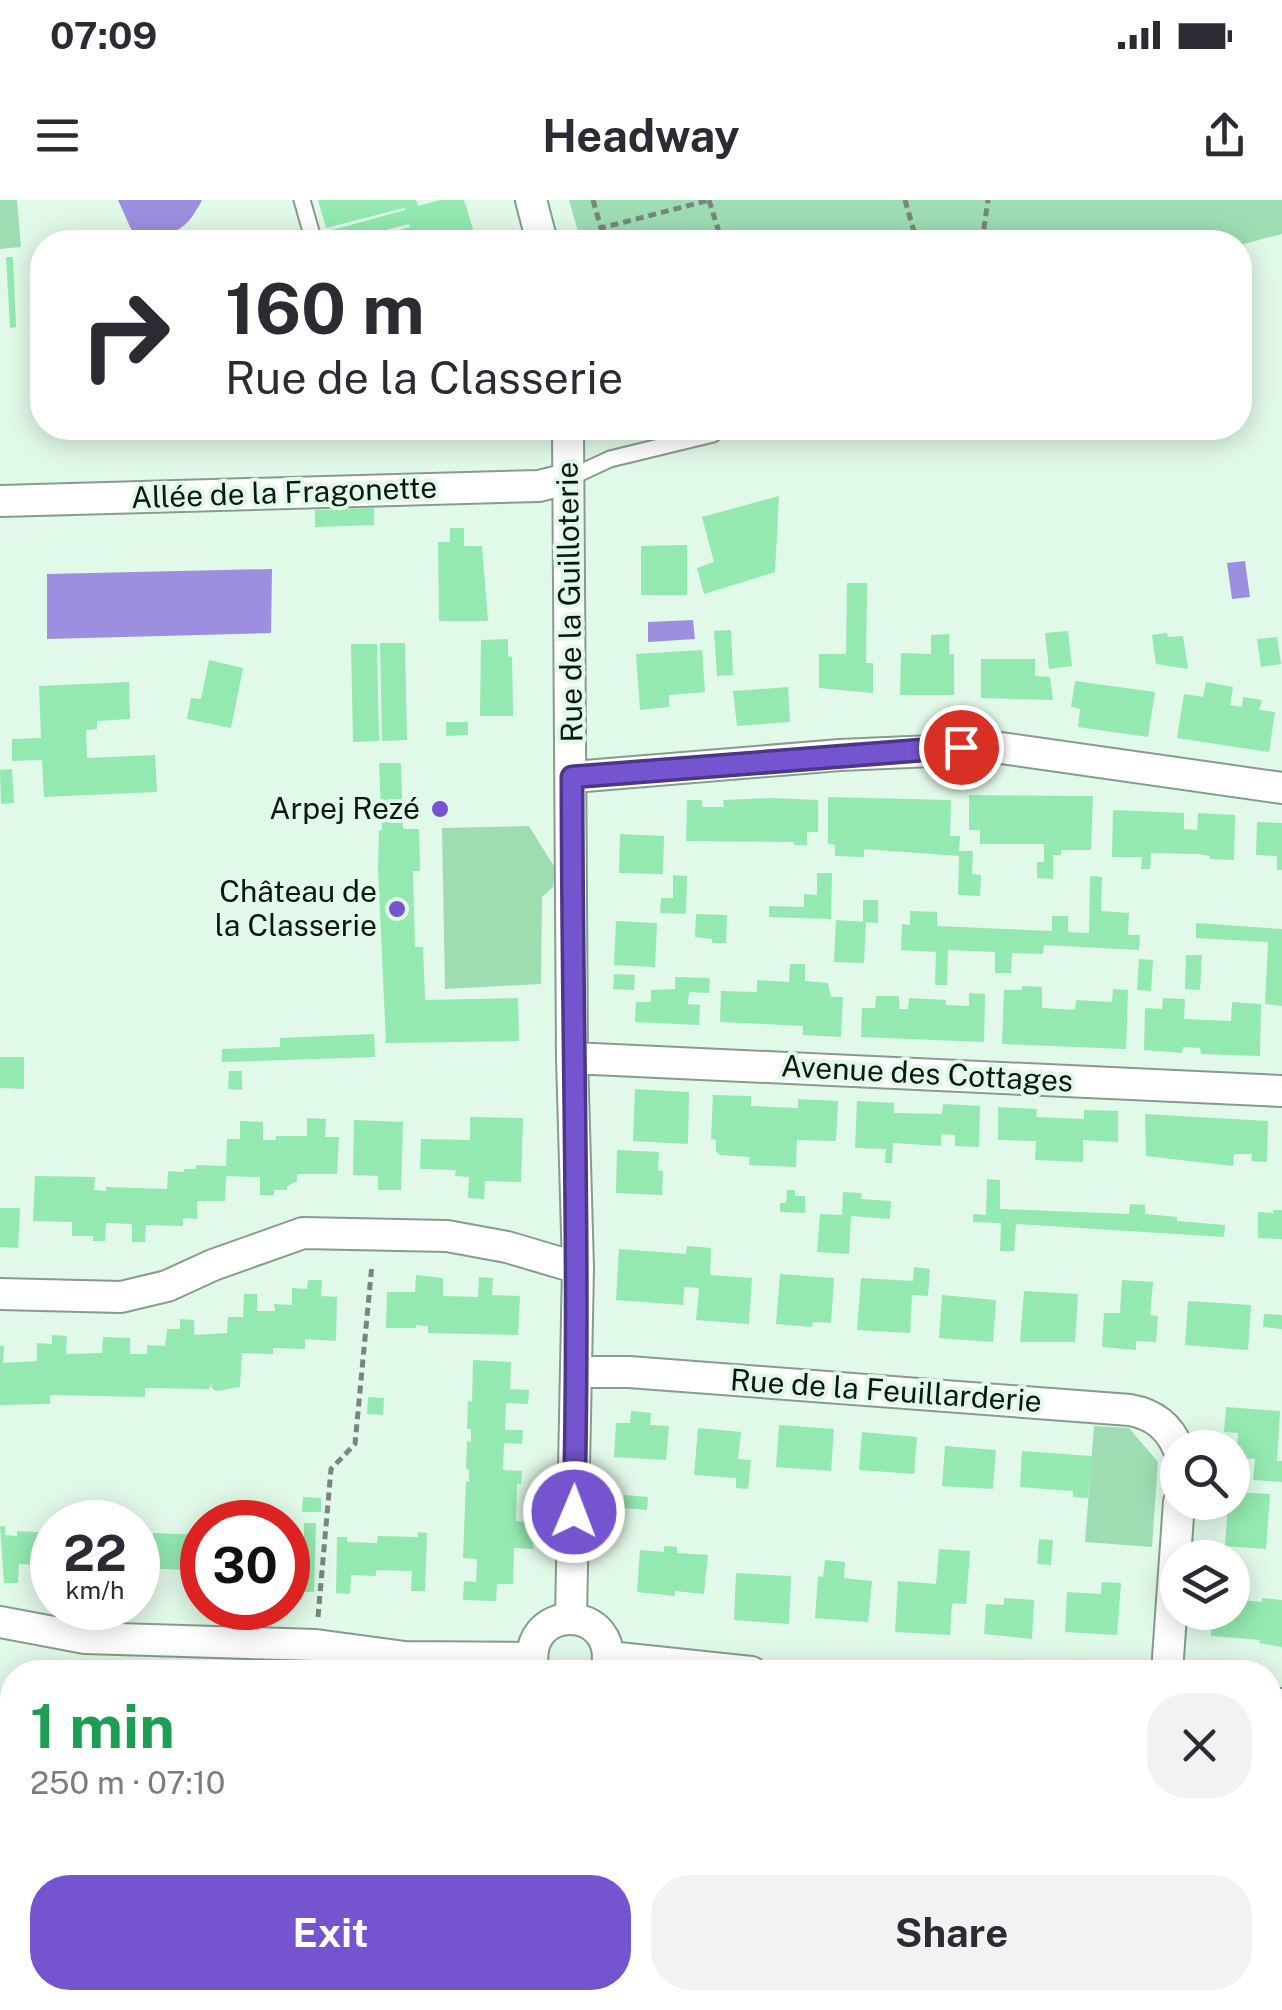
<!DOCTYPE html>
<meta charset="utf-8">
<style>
:root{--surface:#fff;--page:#f2f2f3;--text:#2b2b33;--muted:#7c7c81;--accent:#7455cf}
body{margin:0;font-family:"Public Sans",sans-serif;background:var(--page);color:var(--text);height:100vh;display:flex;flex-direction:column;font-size:38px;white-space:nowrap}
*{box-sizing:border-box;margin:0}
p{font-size:32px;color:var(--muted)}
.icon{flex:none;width:55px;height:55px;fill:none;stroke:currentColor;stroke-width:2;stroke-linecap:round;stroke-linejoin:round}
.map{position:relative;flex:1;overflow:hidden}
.side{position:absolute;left:0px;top:1460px;width:1282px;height:350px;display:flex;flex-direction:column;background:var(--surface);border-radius:40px 40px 0 0;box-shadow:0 5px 25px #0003}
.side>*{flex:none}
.hud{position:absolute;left:30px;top:30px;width:1222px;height:210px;border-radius:40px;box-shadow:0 5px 25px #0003;background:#fff;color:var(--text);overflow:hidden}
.tools{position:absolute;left:1160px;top:1230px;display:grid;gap:20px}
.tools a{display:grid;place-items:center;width:90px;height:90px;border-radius:50%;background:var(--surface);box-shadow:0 5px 25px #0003;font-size:50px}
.speed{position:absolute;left:30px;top:1300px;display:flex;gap:20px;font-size:50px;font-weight:700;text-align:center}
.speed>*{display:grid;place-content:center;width:130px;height:130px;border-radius:50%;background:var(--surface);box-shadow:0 5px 25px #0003;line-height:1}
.speed small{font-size:25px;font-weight:400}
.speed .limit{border:15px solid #d22;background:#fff;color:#111}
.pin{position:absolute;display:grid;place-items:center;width:85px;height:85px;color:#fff;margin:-42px;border:5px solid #fff;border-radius:50%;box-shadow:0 2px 10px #0007}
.me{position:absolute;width:110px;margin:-55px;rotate:1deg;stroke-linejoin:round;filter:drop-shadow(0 0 8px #0008)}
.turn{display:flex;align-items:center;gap:35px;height:210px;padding:0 30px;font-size:45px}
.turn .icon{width:130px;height:130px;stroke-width:2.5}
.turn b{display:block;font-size:70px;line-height:85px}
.round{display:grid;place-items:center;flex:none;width:105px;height:105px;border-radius:40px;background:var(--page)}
.summary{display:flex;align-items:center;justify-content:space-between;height:170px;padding:0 30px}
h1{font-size:60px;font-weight:700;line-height:75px;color:#1e9e55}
.cta{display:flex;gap:20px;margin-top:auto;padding:20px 30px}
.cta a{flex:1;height:115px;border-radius:40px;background:var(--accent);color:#fff;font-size:40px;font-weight:700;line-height:115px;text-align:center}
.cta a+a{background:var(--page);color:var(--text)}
.status{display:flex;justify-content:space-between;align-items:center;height:70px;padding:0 50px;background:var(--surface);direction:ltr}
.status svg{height:28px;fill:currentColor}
header{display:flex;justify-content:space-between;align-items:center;height:130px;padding:0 30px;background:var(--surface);font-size:45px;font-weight:700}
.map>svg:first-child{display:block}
</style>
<div class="status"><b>07:09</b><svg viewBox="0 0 49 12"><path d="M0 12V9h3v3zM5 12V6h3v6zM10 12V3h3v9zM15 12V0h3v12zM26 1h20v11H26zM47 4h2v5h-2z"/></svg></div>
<header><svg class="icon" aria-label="menu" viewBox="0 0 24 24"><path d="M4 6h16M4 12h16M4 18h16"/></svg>Headway<svg class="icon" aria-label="share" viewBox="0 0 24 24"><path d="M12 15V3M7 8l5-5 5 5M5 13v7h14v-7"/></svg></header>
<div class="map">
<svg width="1282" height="1810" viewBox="0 0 1282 1810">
<rect width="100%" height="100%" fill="#e1f9e8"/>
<!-- green -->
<path fill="#9eddb2" d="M0,0h17l4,47 -21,2z
M569,0h713v34l-42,11v-3h-659z
M529,626l26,42 -2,19 -11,10 -1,87 -96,5 -3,-161z
M1094,1226l35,2 29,34 -6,85 -67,-5z"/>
<!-- water -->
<path fill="#9d8fdf" d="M118,0h84c-15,29 -25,34 -56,39l-15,-10z
M1245,361l5,36 -18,2 -5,-36z
M272,369l-1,64 -224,6v-65z
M693,420l2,19 -47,3v-20z"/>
<!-- building -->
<path fill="#93e9b0" d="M318,0h98l2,6 22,-6h24l13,42h-122l55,-15 -1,-3 -70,18h-12l-2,-10 80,-22 -1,-2 -78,20z
M697,29l18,11 -1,2h-24z
M6,57h7l3,70 -6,1z
M315,228h26v1l-24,7z
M779,296l-4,76 -71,22 -7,-26 17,-6 -12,-45z
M374,308v17l-59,2v-17z
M450,328h14v18h18l6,75h-49l-1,-79h12z
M687,345v50h-46v-49z
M847,383h20l-1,80h7v30l-54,-5v-34h27z
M731,430l2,45 -16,1 -3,-45z
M1068,431l4,35 -23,3 -4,-36z
M1167,433l1,4 15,-1 5,33 -32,-5 -4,-29z
M949,434v20h5v41h-54l1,-42 30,1v-19z
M1277,437l4,27 -20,3 -4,-28z
M508,439v17l4,1 1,59h-33l1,-76z
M380,443h25l2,97 -25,1z
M351,444h26l2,97 -26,1z
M702,450l3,42 -36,3v12l-29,3 -4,-56z
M981,459h54v17l15,1 3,23 -72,-2z
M209,460l34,8 -12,60 -44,-9 4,-21 10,1z
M1075,481l80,11 -7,45 -70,-10 2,-18 -9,-2z
M129,482l1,37 -33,2v8l-11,1 1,28 68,-3 2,37 -113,5 -2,-37 -30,1v-22l29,-1 -2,-52z
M1206,482l27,5 -3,18 12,2 1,-10 19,3 -3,10 16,2 -6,40 -92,-14 7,-44 19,3z
M788,487l2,35 -53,4 -4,-35z
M446,522h22v13l-22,1z
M379,563h22l2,66h16l1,42h-7l2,76h8l2,53 93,-2 1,43 -133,2 -8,-175 1,-38h3z
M12,569l2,34 -13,1 -1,-34z
M969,595l124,1 -2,54h-30v5h-8v24l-16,-1v-16h7v-18h-64v-14h-11z
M828,597l123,3 -1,36h10l-1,15h14l-1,23 9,1 -1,21 -22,-1 1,-39 -95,-7v8l-29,-1v-11l-7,-1z
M771,598l47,2v32h-11v13h-13v-3l-108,-1 1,-41h15v7h22l-1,-7z
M1113,610l71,3v16l13,1 1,-17 37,2 -1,45 -24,-1v-3l-13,-2 -46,-1 -1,16h-9l1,-12h-30z
M1257,622l25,1v47h-5v-14l-21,-1z
M620,634l44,2 -1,38 -44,-1z
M817,673h15l-1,46 -62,-2v-11l35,1v-13l13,1z
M673,675l14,1 -1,38 -26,-1 1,-15h12z
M1090,676l12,1 -1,34 28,2 -1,22h12l-1,15 -95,-5 -1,9 -31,-1 -1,20h-16v-21l-47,-2 -1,35h-12l1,-33 -35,-2 1,-26 8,1v-14l27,1v14l115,5v-15h16v16l21,1z
M863,700h15v23l-15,-1z
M696,714l31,1 -1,28h-14v-4l-17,-2z
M836,720l30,2 -2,41 -30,-1z
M616,721l41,2 -2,44 -41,-2z
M1196,723l86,6v77l-17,-2 3,-62 -72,-4z
M1186,755h16l-2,35 -15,-1z
M1139,759l14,1 -2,31 -14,-1z
M790,764h15v17l23,2 3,14h12l-2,40 -38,-2v-9l-83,-4 1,-31 36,1v-12l32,2z
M614,774l21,1 -1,15 -21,-1z
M675,777l35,1 -1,15 -20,-1 -1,12 12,1 -1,20 -64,-3 1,-20h15v-12l24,-1z
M1022,786l20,1v21l33,2 1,-10 36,2 1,-13 15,1 -2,59 -124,-5 2,-54h18z
M969,793l16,1 -1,48 -123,-5 1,-29h13l1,-12h23v13h9l1,-11 37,2v5l23,1z
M1163,798l22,1 -1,20 47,2 1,-19 29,2 -1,52 -59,-2 -1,-6 -17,-1 -1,6 -38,-3 1,-42 17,1z
M374,834l1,23 -153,5v-13l58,-2v-9z
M0,857h24v32l-24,-1z
M229,871h13v19l-14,-1z
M635,889l54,3 -1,52 -55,-3z
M713,895l38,1v10l47,2v-9l40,2 -2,40 -39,-1 -1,27 -47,-2 1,-8 -30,-2 -4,-4v-11l-5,-1z
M857,901l37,2v10l48,1 1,-10 37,2 -1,41 -24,-1v-11l-14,-1v12l-48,-3 -1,20h-7l1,-14 -31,-1z
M998,907l39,2 -1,8 48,2v-9l34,1v31l-35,-2v22l-48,-2 1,-19 -38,-1z
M1145,914l123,7 -1,41 -16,-1 1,-7h-18l-1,12 -87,-10z
M470,917l53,1 -2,64 -36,-1 -1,18 -16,-1 1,-21 -14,-1 1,-6 -36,-1 1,-30 49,1z
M307,918l19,1 -1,18h14l-2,37h-40v7l-10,5v4h-13v5h-14v-18l-34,-1 -1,25h-28v18l-14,-1v8l-37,-1 -1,17h-13v-18l-26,-1 -1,18h-12v-5h-21v-14l-39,-1 2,-45 60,1 -1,13 12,1v-4l61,2 1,-18 16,1v-3h12v-4l30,1 1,-27h13v-18l23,1v18h13v-4h31z
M354,920l49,2 -2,68h-23v-14l-25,-1z
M617,950l42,2 -1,18 5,1 -1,24 -46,-2z
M987,979l13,1v29l129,5 1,-10 15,1v9l32,3v4l48,4 -1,12 -208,-13 -2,27h-14l1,-28 -28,-1v-8l13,1z
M787,990h8v6h10v17l-25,-1v-9h6z
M843,992l19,1 -1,6 30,2 -1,18 -39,-3 -2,38 -32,-2 3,-38 22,1z
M0,1008h20l-2,40 -18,-1z
M1273,1010h9v29l-24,-1v-26l15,1z
M687,1046l24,2 -1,27 42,3 -3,46 -53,-4 3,-32 -15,-1 -1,18 -67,-5 3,-51 67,5z
M914,1067l16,2 -2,27 -16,-1 -2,38 -53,-3 4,-52 52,3z
M780,1074l54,4 -3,45 -18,-1 -1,5 -36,-3z
M416,1075l27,3v18l35,1 1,-20 14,1 -1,17 28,1 -2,39 -90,-2v-7l-12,-1v3h-30l1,-36h28z
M308,1080h14l-1,16 16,1 -1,44 -31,-2v10l-32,-1v6l-31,-1 -2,34 -24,4 -5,-4 1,-6 -3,8 -64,-1v9l-95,-2v9l-50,1v-59h4l-1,17 34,-2v-18l15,1v-9l15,1 -1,18 36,-1 1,-16 27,1v16h17v-9l18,1 2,-17h13v-10l14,1v15l33,-2 1,-16h15l1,-23h13v17h18l-1,-7 18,1v-17l15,1z
M1122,1080l31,2 -3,33 8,1 -2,26 -20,-1v9l-34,-3 2,-34h16z
M1024,1091l54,3 -3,48h-55z
M942,1095l54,5 -3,42 -54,-4z
M1188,1101l63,4 -3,45 -63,-5z
M1264,1114l18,1v14l-19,-2z
M473,1160l38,2 -1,27 19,1 -1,14 -22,-1 -1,27h18l-1,14 -18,-1 -1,27 19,1 -1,13h-4l-1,37 18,1 -1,27 -19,-1 -1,36h-16l-1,17 -33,-1 1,-19 12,1 1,-23 -14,-1 3,-77 3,1v-12l-3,-1 1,-28 4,1v-13h-4l1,-28 4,1z
M368,1197l16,1 -1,17 -16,-1z
M1226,1207l54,4 -3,50h5v21l-29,-2 2,-21 -19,-1 2,-25 -14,-1z
M631,1211l20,2 -1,12 19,1 -3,34 -52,-3 2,-34h14z
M779,1225l55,4 -3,42 -55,-4z
M698,1228l43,4 -3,27 13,1 -3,29 -12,-1v-10l-42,-3z
M862,1232l55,5 -3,37 -55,-4z
M945,1246l51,4 -3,39 -51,-3z
M1022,1251l70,5 -4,42 -15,-1v-6l-53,-4z
M1232,1292l38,2 -4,55 -41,-3 3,-44h4z
M624,1295l24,2 -1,13 -24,-2z
M303,1297l18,1v14h-19z
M304,1323h12l-2,69h-15l1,-19h-12v-33l16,1z
M0,1326h5v9l12,1v-5l35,2v33l-33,-2 -1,19h-14z
M418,1332l9,1 -2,58h-14l1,-20 -36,-1v6l-25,-1 -1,19 -14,-1 1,-56h10v5l30,1 1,-7 40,1z
M153,1333l49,2v35l-44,-1 -1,18h-14v-5h-5v-42l15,3z
M1039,1339l14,1 -2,25 -14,-1z
M664,1346l13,1v6l31,2 -4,39 -29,-3v5l-38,-4 3,-42 24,2z
M939,1349l31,2 -4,53 -14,-1 -2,32 -55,-3 3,-51 38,3z
M825,1360l20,2 -1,16 28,3 -4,41 -53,-4 3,-42 5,1z
M736,1373l55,3 -2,48 -55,-4z
M1102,1382l19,1 -4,52 -52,-3 2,-40 34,2z
M1004,1398l30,2 -2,39 -48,-5 2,-30 18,1z
M1262,1398l20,2v47l-23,-4 1,-3 -49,-4 1,-24h20v-13l30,3z
M1282,1555v77h-8l-1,9h-3v-85z
M475,1798h44l-1,12h-43z
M826,1798h55l-1,12h-54z"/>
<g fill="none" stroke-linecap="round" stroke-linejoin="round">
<defs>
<path id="service" d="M302,0l12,42
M567,279l43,-20 103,-25 5,-6"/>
<path id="minor" d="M531,0l11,42
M568,228l4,630 6,210 -7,349
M0,301l539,-15 28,-7
M573,577l267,-22 161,-7 281,40
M572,858l710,33
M0,1094l121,3 46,-11 46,-21 90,-32 144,3 60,11 71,21
M577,1172h52l501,38c23,4 39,16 48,38
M0,1422l85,16 231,7 89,12 126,1
M609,1457l142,15
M534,1472c-16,-71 89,-70 72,0
M1167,1472l12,-170
M1270,1504h12
M580,1798v12"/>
</defs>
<!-- service casing -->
<use href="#service" stroke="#869c8c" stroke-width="19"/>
<!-- minor casing -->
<use href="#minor" stroke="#869c8c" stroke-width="34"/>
<!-- path -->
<path stroke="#76877b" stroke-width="5" stroke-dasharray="8 5" stroke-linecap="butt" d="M593,0l8,28 109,-28
M709,0l13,42
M905,0l12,42
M982,42l6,-42
M318,1417l13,-148 24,-25 17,-180
M0,1754l12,5
M74,1798l2,12
M360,1810l4,-12"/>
<!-- service -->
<use href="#service" stroke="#fff" stroke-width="15"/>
<!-- minor -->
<use href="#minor" stroke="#fff" stroke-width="30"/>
</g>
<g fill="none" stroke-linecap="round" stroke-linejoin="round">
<defs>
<path id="route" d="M574,1312c6,-245 -2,-490 -2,-735l389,-30"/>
</defs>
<!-- route casing -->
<use href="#route" stroke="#4b3787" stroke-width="25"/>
<!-- route -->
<use href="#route" stroke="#7455cf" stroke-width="18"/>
</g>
<!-- markers -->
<g fill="#7455cf" stroke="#e1f9e8" stroke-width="4">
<circle cx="440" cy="609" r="10"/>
<circle cx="397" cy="709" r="10"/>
</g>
<g text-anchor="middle" stroke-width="8" stroke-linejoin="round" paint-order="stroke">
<!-- street labels -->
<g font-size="30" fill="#0d1610" stroke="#e1f9e8">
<text transform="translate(284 293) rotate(-2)" y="10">Allée de la Fragonette</text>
<text transform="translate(570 402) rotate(-91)" y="10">Rue de la Guilloterie</text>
<text transform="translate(927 874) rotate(3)" y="10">Avenue des Cottages</text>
<text transform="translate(886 1191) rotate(4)" y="10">Rue de la Feuillarderie</text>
</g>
<!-- poi labels -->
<g font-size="30" fill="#0d1610" stroke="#e1f9e8" text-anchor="end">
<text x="420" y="619">Arpej Rezé</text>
<text x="377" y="702">Château de<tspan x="377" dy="34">la Classerie</tspan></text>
</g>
</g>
</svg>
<div class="tools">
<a><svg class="icon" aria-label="search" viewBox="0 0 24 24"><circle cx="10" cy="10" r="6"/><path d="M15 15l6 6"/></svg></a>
<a><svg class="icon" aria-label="layers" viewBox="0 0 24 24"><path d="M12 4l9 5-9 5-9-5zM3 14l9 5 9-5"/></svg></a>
</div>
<div class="speed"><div>22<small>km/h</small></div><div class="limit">30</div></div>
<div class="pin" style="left:961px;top:547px;background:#d93025"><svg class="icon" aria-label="arrive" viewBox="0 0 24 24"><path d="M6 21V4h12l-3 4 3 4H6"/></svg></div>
<svg class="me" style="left:574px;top:1312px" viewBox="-20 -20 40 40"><circle r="17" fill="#7455cf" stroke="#fff" stroke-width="3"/><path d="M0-11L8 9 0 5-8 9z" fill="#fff"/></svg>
<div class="hud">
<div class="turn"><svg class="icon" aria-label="right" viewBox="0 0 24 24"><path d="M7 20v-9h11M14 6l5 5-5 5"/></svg><div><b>160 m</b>Rue de la Classerie</div></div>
</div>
<section class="side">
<div class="summary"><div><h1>1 min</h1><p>250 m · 07:10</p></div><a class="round"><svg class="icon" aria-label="close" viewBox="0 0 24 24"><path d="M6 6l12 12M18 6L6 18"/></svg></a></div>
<div class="cta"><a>Exit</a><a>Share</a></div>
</section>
</div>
